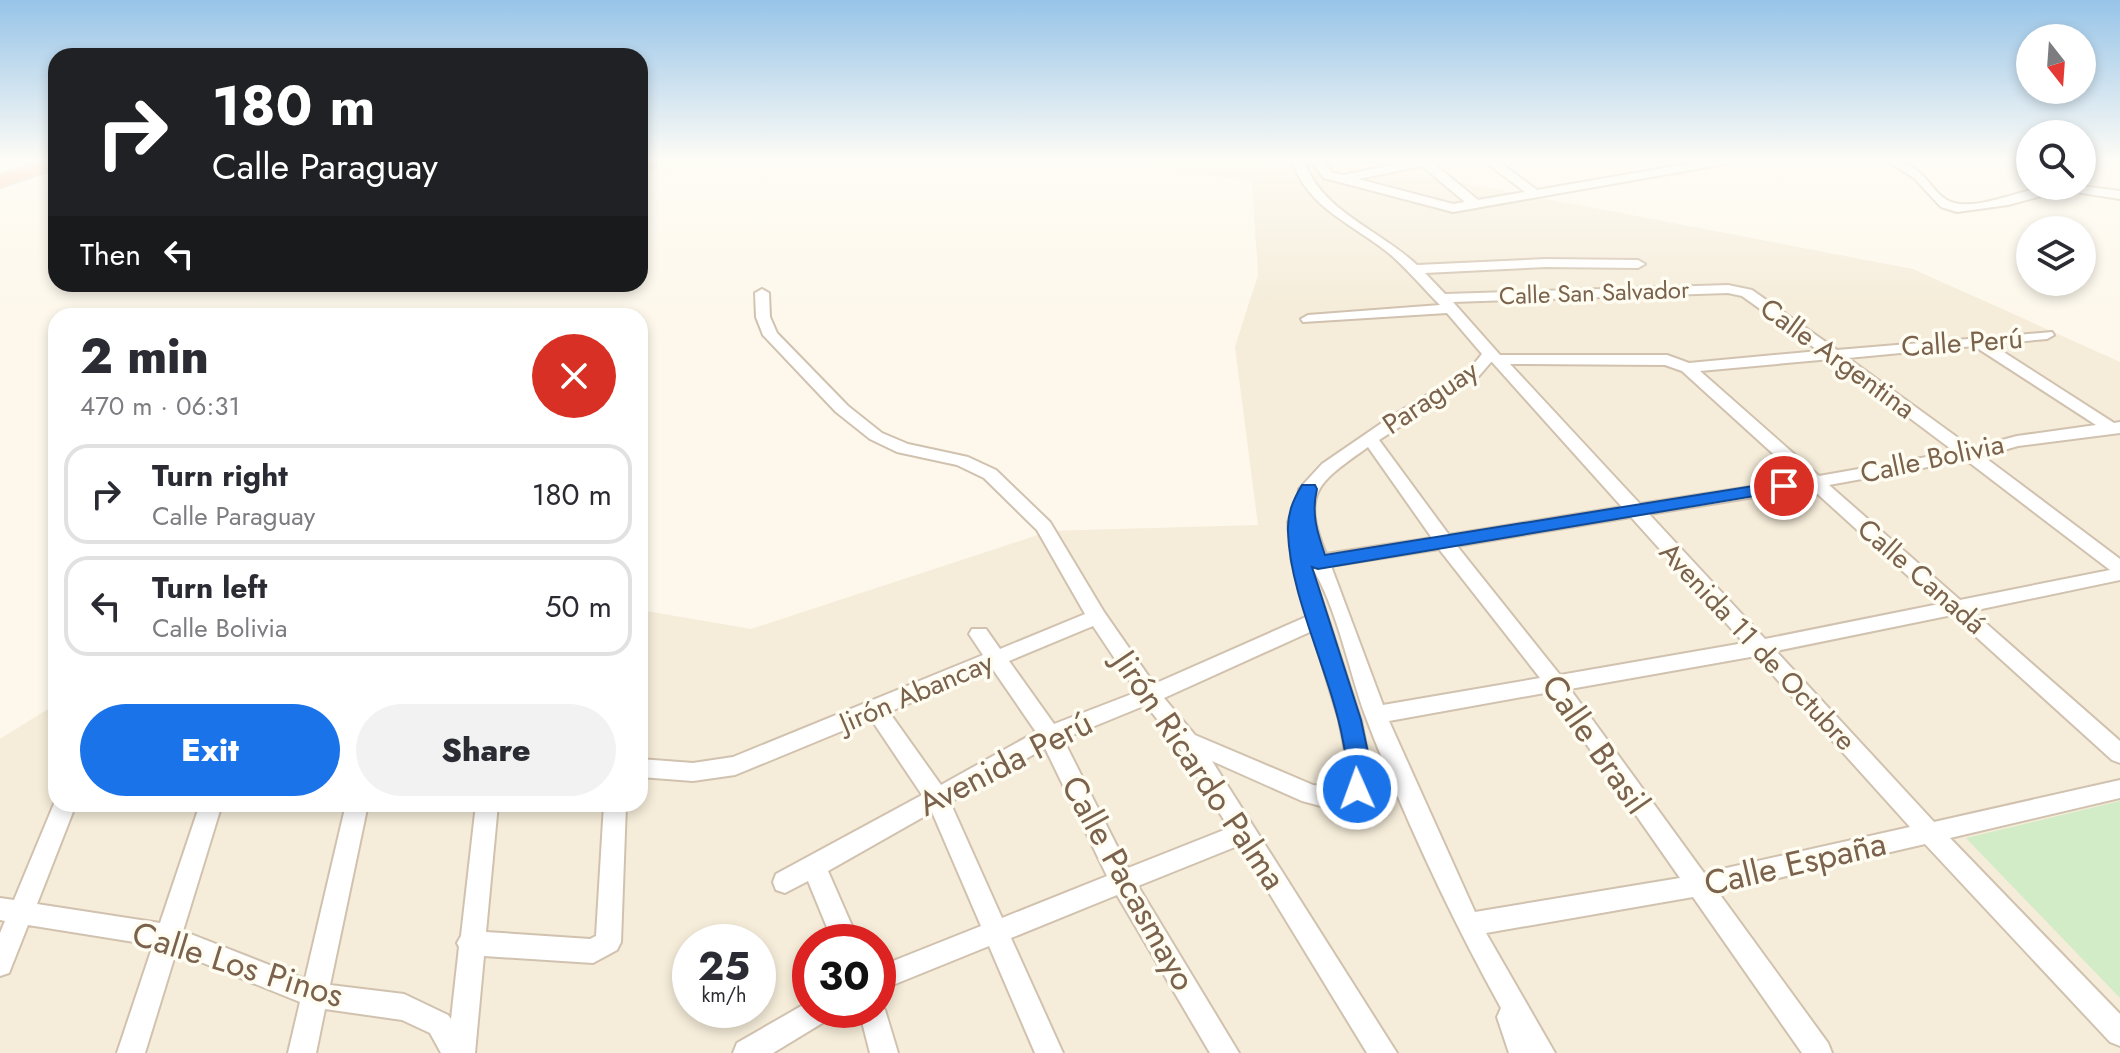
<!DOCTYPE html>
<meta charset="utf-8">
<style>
:root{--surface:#fff;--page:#f2f2f3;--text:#2b2b33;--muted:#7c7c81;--line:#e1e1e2;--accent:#1a73e8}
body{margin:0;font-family:Jost,sans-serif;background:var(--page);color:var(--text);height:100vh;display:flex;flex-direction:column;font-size:30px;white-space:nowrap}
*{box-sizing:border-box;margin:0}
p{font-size:26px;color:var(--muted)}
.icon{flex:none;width:44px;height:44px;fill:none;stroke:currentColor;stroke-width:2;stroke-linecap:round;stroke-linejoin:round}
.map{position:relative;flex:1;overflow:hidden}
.side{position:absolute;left:48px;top:308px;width:600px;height:504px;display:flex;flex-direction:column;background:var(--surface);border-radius:24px;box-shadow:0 4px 12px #0003}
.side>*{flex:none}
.guide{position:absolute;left:48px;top:48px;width:600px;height:244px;border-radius:24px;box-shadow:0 4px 12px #0003;background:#202124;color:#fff;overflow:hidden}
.needle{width:52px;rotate:163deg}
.fabs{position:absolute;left:2016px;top:24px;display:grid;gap:16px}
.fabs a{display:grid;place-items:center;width:80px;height:80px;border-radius:50%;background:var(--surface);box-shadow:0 4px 12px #0003;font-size:40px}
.speed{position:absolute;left:672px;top:924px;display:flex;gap:16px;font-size:40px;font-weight:700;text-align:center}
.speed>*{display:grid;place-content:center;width:104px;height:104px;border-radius:50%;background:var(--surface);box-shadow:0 4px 12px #0003;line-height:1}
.speed small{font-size:20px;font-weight:400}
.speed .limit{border:12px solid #d22;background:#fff;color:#111}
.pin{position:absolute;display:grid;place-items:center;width:68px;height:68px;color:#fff;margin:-34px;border:4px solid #fff;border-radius:50%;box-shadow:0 2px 8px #0007}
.me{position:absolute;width:88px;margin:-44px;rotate:358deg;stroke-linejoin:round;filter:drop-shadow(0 0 6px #0008)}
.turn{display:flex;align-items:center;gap:28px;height:168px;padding:0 32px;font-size:36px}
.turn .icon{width:104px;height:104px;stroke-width:2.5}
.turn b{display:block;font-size:56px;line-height:68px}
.then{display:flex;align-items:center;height:76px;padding:0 32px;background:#0003;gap:16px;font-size:30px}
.round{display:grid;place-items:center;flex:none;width:84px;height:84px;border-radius:42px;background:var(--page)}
.summary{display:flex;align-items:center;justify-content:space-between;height:136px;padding:0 32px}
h1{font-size:48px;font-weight:800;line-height:60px}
.action{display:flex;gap:16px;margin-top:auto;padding:16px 32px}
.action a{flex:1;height:92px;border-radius:48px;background:var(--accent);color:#fff;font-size:32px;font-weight:800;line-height:92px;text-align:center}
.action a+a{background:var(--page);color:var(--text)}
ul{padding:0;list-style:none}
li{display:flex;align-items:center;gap:24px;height:100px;margin:0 16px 12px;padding:0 16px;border:4px solid var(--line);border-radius:24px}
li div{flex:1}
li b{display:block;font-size:30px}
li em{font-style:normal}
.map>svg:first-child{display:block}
</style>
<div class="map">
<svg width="2120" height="1053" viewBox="0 0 2120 1053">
<rect width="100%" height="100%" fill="#fdf8eb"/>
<!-- residential -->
<path fill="#f5ecd9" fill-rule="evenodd" d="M640,161h137l-137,13z
M1114,161h291l-15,8 523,100 207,93v691h-2120v-314l56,-35v100h584v-194l111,19 299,-98 208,-6 -23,-178 23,-72 -6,-93zM690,942h68v68h-68zM810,942h68v68h-68z"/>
<!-- green -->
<path fill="#d2ecc8" d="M2120,801v197l-154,-160z"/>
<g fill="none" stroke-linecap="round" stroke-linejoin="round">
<defs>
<path id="minor" d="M1292,161h12c17,50 76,69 113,104l129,-6 92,1 7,4 -7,4 -92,-1 -121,6 20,21 283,-9 24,5 85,60 215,-18 2,3 -7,4 -56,5 123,79 6,-1v11l-102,13 -35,10 137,103v21l-148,31 148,130v22l-8,-3 -160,-145 -176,36 158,171 186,-42v18l-170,40 170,176v32l-10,-4 -185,-198 -207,48 110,151 4,10h-30l-109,-156 -207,36 69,120h-46l-12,-36 4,-9c-52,-94 -98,-193 -136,-293 -16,-44 -29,-111 -54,-149l50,154 11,56 -7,20 -10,8 -23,5 -30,-8 -90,-40 185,292h-30l-127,-208 -102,41 101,167h-29l-93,-158 -106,43 52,115h-28l-46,-107 -111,45v-24l103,-41 -49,-114 -104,59 31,71h-26l-25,-61 -23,12 -9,-3 -3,-8 3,-8 146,-79 -51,-76 -136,56 -42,6 -53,-4v-18l53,4 40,-6 250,-102 -14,-21 3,-5h14l14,20 85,-35 -48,-84 -53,-52 -27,-13 -60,-13 -27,-13 -34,-27 -73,-77 -7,-18 -1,-24 7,-4 7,4 1,24 7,16 71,73 34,27 26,11 60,13 28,13 54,52 54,90 50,72 154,-68 -16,-53 -4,-41 9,-6 2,-27 23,-25 70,-48 77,-46 13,-16 -35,-41 -144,9 -2,-3 7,-4 132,-10c-16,-16 -31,-34 -49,-50 -36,-30 -83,-46 -99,-94zM1728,293l14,3 77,55 -130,12 -22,-8h-167l-47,-53zM1974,346l122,79 -79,11 -45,12 -124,-90zM1831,359l124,93 -136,24 -119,-105zM1491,362h1l130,145 -173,28 -70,-95 100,-64zM1510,364l155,1 17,6 119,108 -161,25zM1368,447l64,91 -106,16c-26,-62 -7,-72 42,-107zM1966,460l144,110 -150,30 -131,-115zM1811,488l128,116 -174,35 -116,-125zM1631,517l113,126 -184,32 -103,-129zM1439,549l101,129 -157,27 -52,-139zM1093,626l44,66 -83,32 -45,-63zM1312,631l27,89 11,56 -3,8 -5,4 -29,-3 -118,-50 -31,-37zM1756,656l154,171 -206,46 -134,-184zM992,668l44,64 -95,53 -52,-73zM1550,692l130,186 -205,34 -86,-191zM1146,705l33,42 50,81 -101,40 -65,-129zM1045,748l62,128 -105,42 -52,-116z
M1311,161h12l9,12 11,2 69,-14h23l-2,2 45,37 47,-8 -41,-31h14l39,29 167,-29h27l-6,3 -272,48 -129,-34zM1422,166l43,36 -12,2 -95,-25z
M1888,161c39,0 41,35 66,42 26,7 72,-15 98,-17 24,-2 45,2 68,5v8l-57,-9 -55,15 -51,7 -16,-5 -27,-29z
M56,799v5h20l-39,100 123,19 40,-119h22l-39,127 122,48 41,-175h22l-38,181 74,9 44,21 3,4 8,-72 -2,-4 4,-7 15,-132h22l-12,128 104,7 6,-3 8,-132h22l-5,138 -4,8 -24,13 -109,-7 -9,97h-34l-11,-20 -28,-13 -77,-11 -9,44h-28l12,-51 -124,-50 -31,101h-28l36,-108 -125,-20 -19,48 -9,3v-43l5,-12 -5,-1v-22l14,2z
M878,1000l7,10 13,43h-28l-11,-43h19z
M810,1001v9h23l-4,9 -56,34h-40l4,-10z"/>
<path id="highway" d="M41,161h15v7l-56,19v-12z
M640,161h27l-27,9z"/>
</defs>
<!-- minor casing -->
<use href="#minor" stroke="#d1c2af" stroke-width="4"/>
<!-- highway casing -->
<use href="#highway" stroke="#dcd6d0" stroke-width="4"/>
<!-- minor -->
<use href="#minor" fill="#fff" fill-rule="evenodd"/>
<!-- highway -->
<use href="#highway" fill="#f8c3a1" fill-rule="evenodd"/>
</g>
<!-- sky -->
<linearGradient id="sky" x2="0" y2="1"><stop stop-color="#97c4e8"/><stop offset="0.52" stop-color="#fefcf6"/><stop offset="1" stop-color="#fefcf6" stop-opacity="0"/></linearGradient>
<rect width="2120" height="309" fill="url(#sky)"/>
<!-- route -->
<path fill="#1a73e8" stroke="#114b97" stroke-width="2" d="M1784,481l9,5 -3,4 -472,79 -6,-2 49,153 12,56 -7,20h-17l-3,-7c5,-16 0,-31 -3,-48 -12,-67 -53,-143 -55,-209 -1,-18 5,-32 14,-47h13l2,4c-6,24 0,43 8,66z"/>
<g text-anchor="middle" stroke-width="7" stroke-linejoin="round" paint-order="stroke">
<!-- far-street labels -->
<g font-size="24" fill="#7a624c" stroke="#fffcf2">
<text transform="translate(1594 293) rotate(-2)" y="8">Calle San Salvador</text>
</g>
<!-- street labels -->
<g font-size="28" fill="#7a624c" stroke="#fffcf2">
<text transform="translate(1962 342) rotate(-4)" y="10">Calle Perú</text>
<text transform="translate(1838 358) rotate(36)" y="10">Calle Argentina</text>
<text transform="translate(1430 397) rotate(-34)" y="10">Paraguay</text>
<text transform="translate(1932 458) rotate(-12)" y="10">Calle Bolivia</text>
<text transform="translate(1922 576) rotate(41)" y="10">Calle Canadá</text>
<text transform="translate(1758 646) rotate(47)" y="10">Avenida 11 de Octubre</text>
<text transform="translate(916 692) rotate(-23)" y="10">Jirón Abancay</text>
</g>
<!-- near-street labels -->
<g font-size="34" fill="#7a624c" stroke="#fffcf2">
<text transform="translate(1596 744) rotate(55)" y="12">Calle Brasil</text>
<text transform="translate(1005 763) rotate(-27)" y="12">Avenida Perú</text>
<text transform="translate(1200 770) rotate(56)" y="12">Jirón Ricardo Palma</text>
<text transform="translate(1795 863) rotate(-13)" y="12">Calle España</text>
<text transform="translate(1129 883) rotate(61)" y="12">Calle Pacasmayo</text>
<text transform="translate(238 964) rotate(17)" y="12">Calle Los Pinos</text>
</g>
</g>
</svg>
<div class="fabs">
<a><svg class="needle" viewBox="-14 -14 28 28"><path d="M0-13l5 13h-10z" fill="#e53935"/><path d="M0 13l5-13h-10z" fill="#7c7c81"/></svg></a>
<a><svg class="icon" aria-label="search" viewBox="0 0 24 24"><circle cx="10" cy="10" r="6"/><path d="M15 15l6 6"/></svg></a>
<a><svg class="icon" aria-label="layers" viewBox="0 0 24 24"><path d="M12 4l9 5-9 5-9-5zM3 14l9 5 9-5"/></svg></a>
</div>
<div class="speed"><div>25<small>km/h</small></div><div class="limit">30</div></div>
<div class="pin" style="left:1784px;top:486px;background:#d93025"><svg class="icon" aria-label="arrive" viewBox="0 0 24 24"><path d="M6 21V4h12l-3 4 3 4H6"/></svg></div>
<svg class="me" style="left:1357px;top:789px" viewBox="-20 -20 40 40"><circle r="17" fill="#1a73e8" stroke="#fff" stroke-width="3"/><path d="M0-11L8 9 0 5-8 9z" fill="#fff"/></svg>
<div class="guide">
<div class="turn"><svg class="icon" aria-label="right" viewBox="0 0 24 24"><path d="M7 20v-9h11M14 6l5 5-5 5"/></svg><div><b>180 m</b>Calle Paraguay</div></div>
<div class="then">Then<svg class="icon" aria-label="left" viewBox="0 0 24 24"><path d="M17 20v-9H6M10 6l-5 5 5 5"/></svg></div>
</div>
<section class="side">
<div class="summary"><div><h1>2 min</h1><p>470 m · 06:31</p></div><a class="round" style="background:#d93025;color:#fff"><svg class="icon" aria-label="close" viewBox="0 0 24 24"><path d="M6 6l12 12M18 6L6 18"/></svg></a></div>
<ul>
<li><svg class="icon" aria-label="right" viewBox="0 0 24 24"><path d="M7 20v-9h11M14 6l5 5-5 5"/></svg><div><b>Turn right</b><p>Calle Paraguay</p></div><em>180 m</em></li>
<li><svg class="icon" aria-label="left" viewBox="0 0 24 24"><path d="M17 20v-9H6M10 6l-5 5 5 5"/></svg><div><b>Turn left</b><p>Calle Bolivia</p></div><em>50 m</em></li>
</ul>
<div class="action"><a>Exit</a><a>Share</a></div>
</section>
</div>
